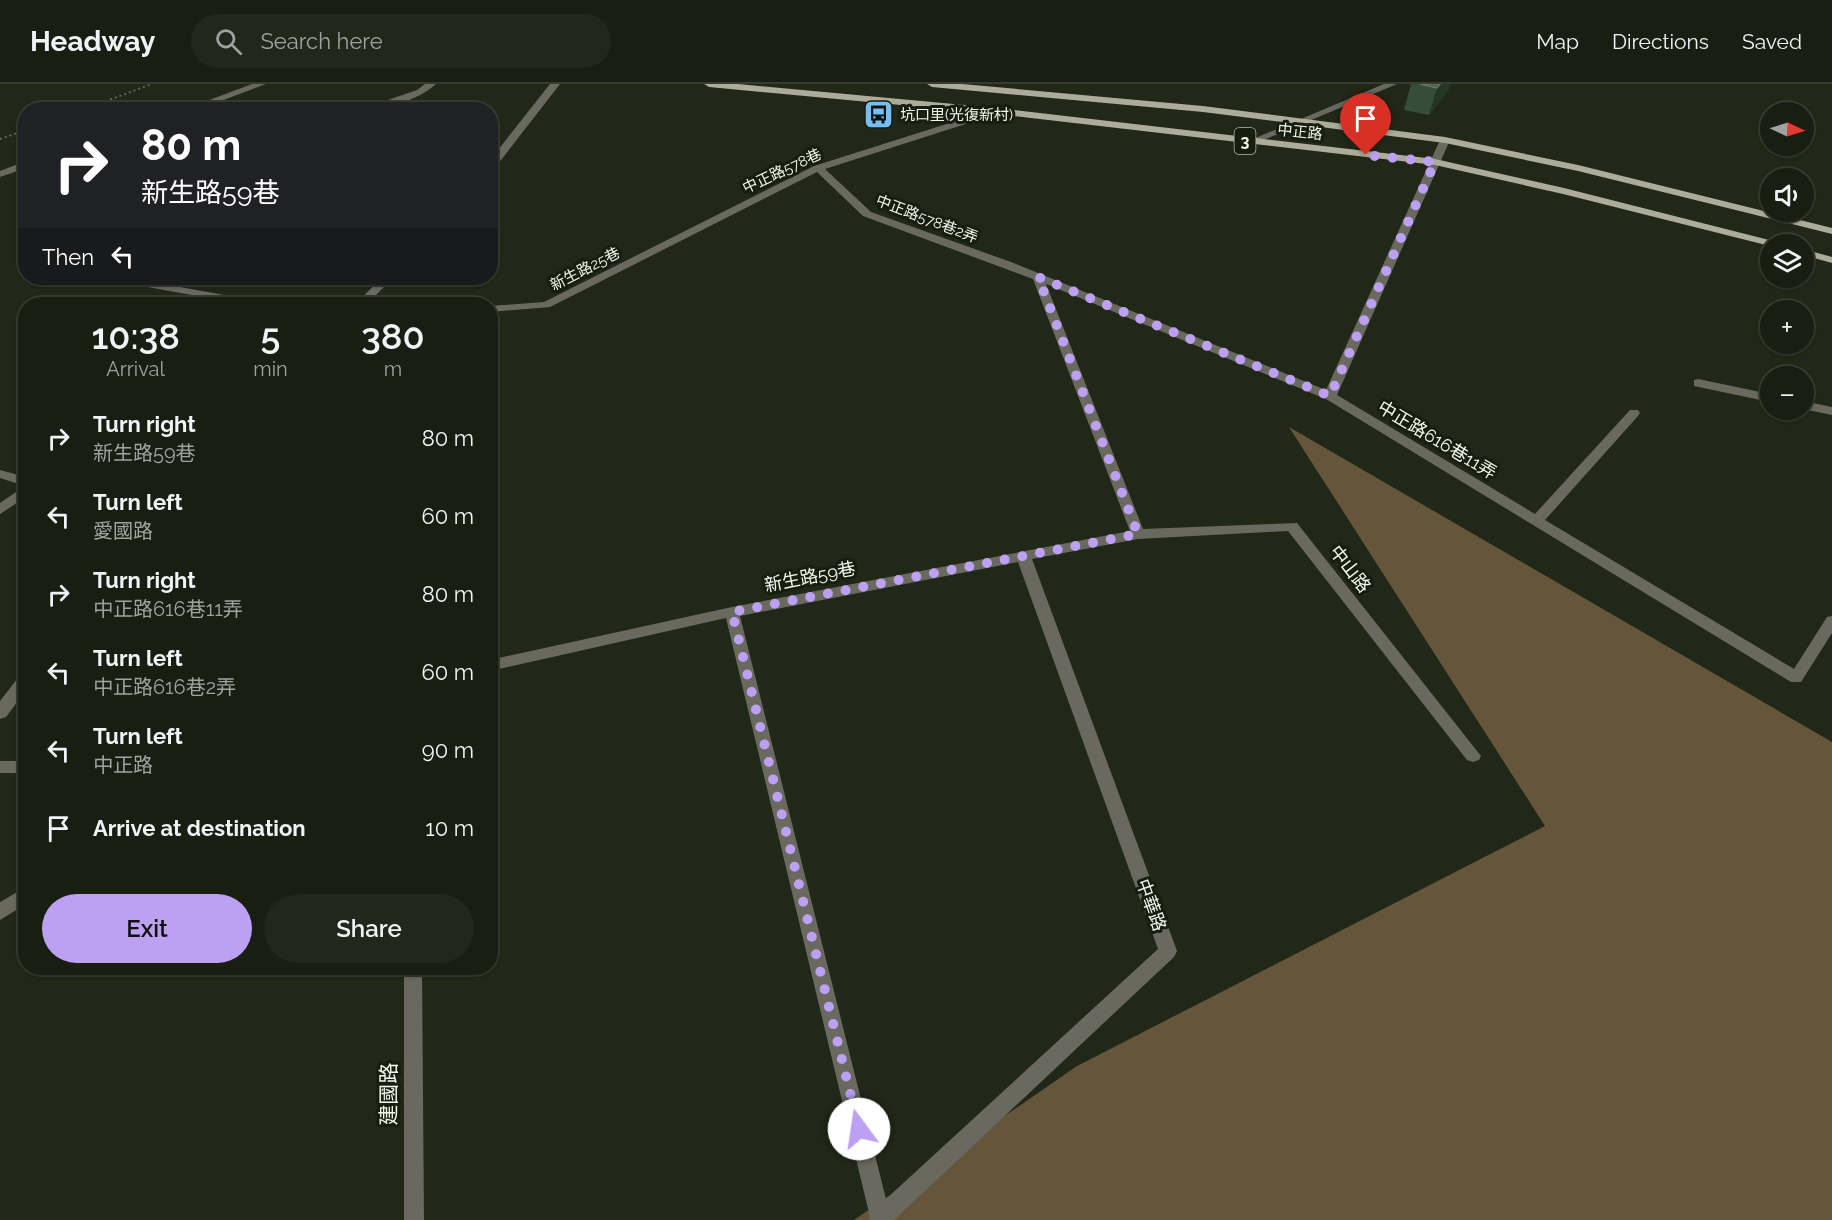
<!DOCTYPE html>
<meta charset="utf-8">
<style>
:root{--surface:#191e12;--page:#22271b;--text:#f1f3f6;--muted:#9fa29f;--line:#373c32;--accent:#bca0f2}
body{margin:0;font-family:Raleway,"Noto Sans TC",sans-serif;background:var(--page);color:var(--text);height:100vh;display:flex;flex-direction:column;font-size:22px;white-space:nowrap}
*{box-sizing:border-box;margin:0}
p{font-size:20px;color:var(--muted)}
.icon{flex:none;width:33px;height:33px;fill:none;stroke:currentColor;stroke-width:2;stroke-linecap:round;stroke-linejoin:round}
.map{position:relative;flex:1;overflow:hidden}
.side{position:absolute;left:18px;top:213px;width:480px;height:678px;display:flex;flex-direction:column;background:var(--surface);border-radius:24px;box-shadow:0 2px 4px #0004,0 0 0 2px var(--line)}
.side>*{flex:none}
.top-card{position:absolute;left:18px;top:18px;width:480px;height:183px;border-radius:24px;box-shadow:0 2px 4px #0004,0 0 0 2px var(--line);background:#202124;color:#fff;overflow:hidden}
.needle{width:39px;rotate:94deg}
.controls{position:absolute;left:1760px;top:18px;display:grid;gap:12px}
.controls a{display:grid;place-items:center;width:54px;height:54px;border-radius:50%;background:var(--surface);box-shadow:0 2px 4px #0004,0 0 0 2px var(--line);font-size:30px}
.pin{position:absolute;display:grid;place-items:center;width:51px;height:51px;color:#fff;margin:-62px -26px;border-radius:50% 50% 50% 0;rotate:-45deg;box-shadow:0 0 6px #0007}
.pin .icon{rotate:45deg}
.me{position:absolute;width:66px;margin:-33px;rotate:346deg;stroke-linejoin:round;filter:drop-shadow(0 0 4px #0008)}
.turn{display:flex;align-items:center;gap:21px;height:126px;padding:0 24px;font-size:27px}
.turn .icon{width:78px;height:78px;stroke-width:2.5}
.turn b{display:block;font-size:42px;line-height:51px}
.then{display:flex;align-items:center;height:57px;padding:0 24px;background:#0003;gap:12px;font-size:22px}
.eta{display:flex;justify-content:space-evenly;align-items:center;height:102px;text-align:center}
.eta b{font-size:36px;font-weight:600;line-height:42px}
.primary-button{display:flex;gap:12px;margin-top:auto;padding:12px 24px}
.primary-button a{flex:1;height:69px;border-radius:36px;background:var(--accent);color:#111;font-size:24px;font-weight:600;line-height:69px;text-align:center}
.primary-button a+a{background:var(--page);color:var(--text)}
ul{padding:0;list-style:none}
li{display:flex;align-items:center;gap:18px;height:78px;padding:0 24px}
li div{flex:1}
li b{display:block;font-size:22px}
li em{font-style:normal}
header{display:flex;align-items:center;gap:36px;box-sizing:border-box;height:84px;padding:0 30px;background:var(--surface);border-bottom:2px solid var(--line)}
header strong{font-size:28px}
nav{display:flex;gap:33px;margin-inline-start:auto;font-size:21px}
.search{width:420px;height:54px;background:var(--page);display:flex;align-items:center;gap:15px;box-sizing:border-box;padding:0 21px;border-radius:33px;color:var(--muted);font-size:22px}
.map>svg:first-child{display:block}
</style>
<header>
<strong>Headway</strong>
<div class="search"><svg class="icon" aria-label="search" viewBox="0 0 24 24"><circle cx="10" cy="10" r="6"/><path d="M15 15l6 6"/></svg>Search here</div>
<nav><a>Map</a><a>Directions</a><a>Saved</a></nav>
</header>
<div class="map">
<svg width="1832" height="1136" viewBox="0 0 1832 1136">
<rect width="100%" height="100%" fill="#212818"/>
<!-- forest -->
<path fill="#64553b" d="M1289,343l543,315v478h-978l223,-154 468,-240z"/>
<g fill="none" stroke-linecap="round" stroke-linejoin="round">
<!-- path -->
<path stroke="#63695b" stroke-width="2" stroke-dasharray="2 3" stroke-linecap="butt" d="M82,26l70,-26
M0,55l26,-9"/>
<!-- minor -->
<path fill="#696960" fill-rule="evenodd" d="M252,0h14l-69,26h-14z
M425,0h11c-18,17 -54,26 -77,26l58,-20z
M550,0h10l-66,85 -4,1v-10z
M1384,0h13l-143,60 -8,-2z
M997,24l5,3 -2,2 -175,56 46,43 140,50 315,128 114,-250 8,-2 2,2 -113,255 198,119 95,-104h8l2,3 -2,3 -93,104 249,149 33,-52 5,-1v17l-31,49h-10l-465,-283 -280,-115 97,245 154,-6 184,233 -2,4 -6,2 -6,-2 -179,-229 -150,8 -106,20 145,392 -3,6 -280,263h-25l1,-3 -144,-599 -236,53v-11l242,-53 398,-76 -97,-252 -170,-63 -46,-44 -267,135 -60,5v-6l54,-4 270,-136zM1018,478l140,387 -272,250 -146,-583z
M26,77v7l-26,9v-6z
M108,194h22l128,23 6,3h-22l-128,-23z
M381,194h12l-26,26h-11z
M1698,295l72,15v8l-76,-16v-6z
M1803,317l29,6v8l-29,-6z
M0,386l26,7v20l-26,17v-11l25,-17 -25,-8z
M26,588v18l-20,27 -6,2v-18l21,-27z
M0,677h26v12h-26z
M26,803v17l-26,16v-18z
M404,884h18l2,252h-20z"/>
<!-- major -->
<path fill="#adac9a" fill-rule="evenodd" d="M704,0h34l259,24 438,51 129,29 213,54 1,2h-8v2l-207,-52 -128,-29 -438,-51 -288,-27z
M927,0h35l241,22 242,31 133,28 254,63v6l-254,-63 -133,-28 -242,-31 -271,-25z
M1803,165l29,8v6l-29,-8z"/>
</g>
<!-- wall -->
<path fill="#364d3a" d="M1411,0h39l-1,5 -20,26 -25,-5z"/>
<!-- shaded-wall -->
<path fill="#253625" d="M1440,0h10l-1,5 -20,26 8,-27z"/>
<!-- building -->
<path fill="#4a5f4d" stroke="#657766" stroke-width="1.5" d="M1420,0h20l-3,4z"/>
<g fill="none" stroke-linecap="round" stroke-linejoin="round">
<!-- route -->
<path stroke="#bca0f2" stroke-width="10" stroke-dasharray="0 18" d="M859,1045l-127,-517 406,-78 -100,-257 292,119 105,-234 -69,-7"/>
</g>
<!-- icons -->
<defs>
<symbol id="bus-square" viewBox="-11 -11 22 22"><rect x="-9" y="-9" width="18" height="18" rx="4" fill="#74c0f6" stroke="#181e0f"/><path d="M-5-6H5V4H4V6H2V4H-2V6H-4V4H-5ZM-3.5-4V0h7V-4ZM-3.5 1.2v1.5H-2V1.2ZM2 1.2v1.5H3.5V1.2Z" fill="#111"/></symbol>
</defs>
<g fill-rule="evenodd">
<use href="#bus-square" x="862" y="14" width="33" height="33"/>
</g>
<g text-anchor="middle" stroke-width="6" stroke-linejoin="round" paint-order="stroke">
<!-- far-poi labels -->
<g font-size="15" fill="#f2f7ec" stroke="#181e0f" text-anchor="start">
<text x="900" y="36">坑口里(光復新村)</text>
</g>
<!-- far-street labels -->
<g font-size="15" fill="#f2f7ec" stroke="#181e0f">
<text transform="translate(1300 48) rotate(6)" y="5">中正路</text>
<text transform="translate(782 87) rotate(-25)" y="5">中正路578巷</text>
<text transform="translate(927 135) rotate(21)" y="5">中正路578巷2弄</text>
<text transform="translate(585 185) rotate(-27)" y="5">新生路25巷</text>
</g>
<!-- shield labels -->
<rect fill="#181e0f" stroke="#b1b6aa" stroke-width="1.5" x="1234.5" y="44" width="21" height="26" rx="4.5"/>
<g font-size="16" font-weight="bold" fill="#f2f7ec">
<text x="1245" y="63">3</text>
</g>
<!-- street labels -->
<g font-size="18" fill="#f2f7ec" stroke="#181e0f">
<text transform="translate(1437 356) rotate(31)" y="6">中正路616巷11弄</text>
<text transform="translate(1350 485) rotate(52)" y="6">中山路</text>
<text transform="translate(810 493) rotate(-11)" y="6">新生路59巷</text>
<text transform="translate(1151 821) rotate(70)" y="6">中華路</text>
</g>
<!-- near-street labels -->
<g font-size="21" fill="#f2f7ec" stroke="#181e0f">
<text transform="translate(389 1010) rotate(-90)" y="7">建國路</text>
</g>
</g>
</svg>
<div class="controls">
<a><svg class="needle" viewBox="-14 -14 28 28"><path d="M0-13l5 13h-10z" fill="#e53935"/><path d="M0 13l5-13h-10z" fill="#9fa29f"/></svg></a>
<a><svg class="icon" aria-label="sound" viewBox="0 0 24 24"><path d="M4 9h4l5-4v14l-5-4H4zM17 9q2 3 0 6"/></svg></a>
<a><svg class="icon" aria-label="layers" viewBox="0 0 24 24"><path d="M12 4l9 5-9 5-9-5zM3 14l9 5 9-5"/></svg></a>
<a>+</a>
<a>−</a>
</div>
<div class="pin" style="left:1366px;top:71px;background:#d93025"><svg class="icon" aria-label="arrive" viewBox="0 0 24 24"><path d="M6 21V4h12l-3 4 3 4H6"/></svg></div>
<svg class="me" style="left:859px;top:1045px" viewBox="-20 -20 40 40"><circle r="19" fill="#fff"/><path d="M0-13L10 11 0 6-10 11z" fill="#bca0f2"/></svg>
<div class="top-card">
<div class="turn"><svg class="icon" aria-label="right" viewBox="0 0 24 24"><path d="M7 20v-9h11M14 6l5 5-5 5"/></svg><div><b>80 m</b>新生路59巷</div></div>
<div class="then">Then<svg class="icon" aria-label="left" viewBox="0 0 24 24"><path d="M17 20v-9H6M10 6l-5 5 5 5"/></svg></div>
</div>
<section class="side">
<div class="eta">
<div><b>10:38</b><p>Arrival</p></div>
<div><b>5</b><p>min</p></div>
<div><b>380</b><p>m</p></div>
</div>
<ul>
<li><svg class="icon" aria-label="right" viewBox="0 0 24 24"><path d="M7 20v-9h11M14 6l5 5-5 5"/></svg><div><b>Turn right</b><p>新生路59巷</p></div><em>80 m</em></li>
<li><svg class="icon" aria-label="left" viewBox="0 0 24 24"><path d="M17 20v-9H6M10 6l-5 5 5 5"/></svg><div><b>Turn left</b><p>愛國路</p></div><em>60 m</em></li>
<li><svg class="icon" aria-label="right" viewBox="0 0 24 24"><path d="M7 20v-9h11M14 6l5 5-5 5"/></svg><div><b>Turn right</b><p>中正路616巷11弄</p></div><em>80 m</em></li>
<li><svg class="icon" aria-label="left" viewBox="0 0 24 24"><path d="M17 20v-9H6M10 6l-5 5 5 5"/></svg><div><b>Turn left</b><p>中正路616巷2弄</p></div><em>60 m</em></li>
<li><svg class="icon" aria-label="left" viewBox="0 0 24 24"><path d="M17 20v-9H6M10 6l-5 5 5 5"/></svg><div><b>Turn left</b><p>中正路</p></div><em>90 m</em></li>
<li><svg class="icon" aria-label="arrive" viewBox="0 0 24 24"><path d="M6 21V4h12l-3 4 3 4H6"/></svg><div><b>Arrive at destination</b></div><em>10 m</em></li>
</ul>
<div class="primary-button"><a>Exit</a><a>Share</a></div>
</section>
</div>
